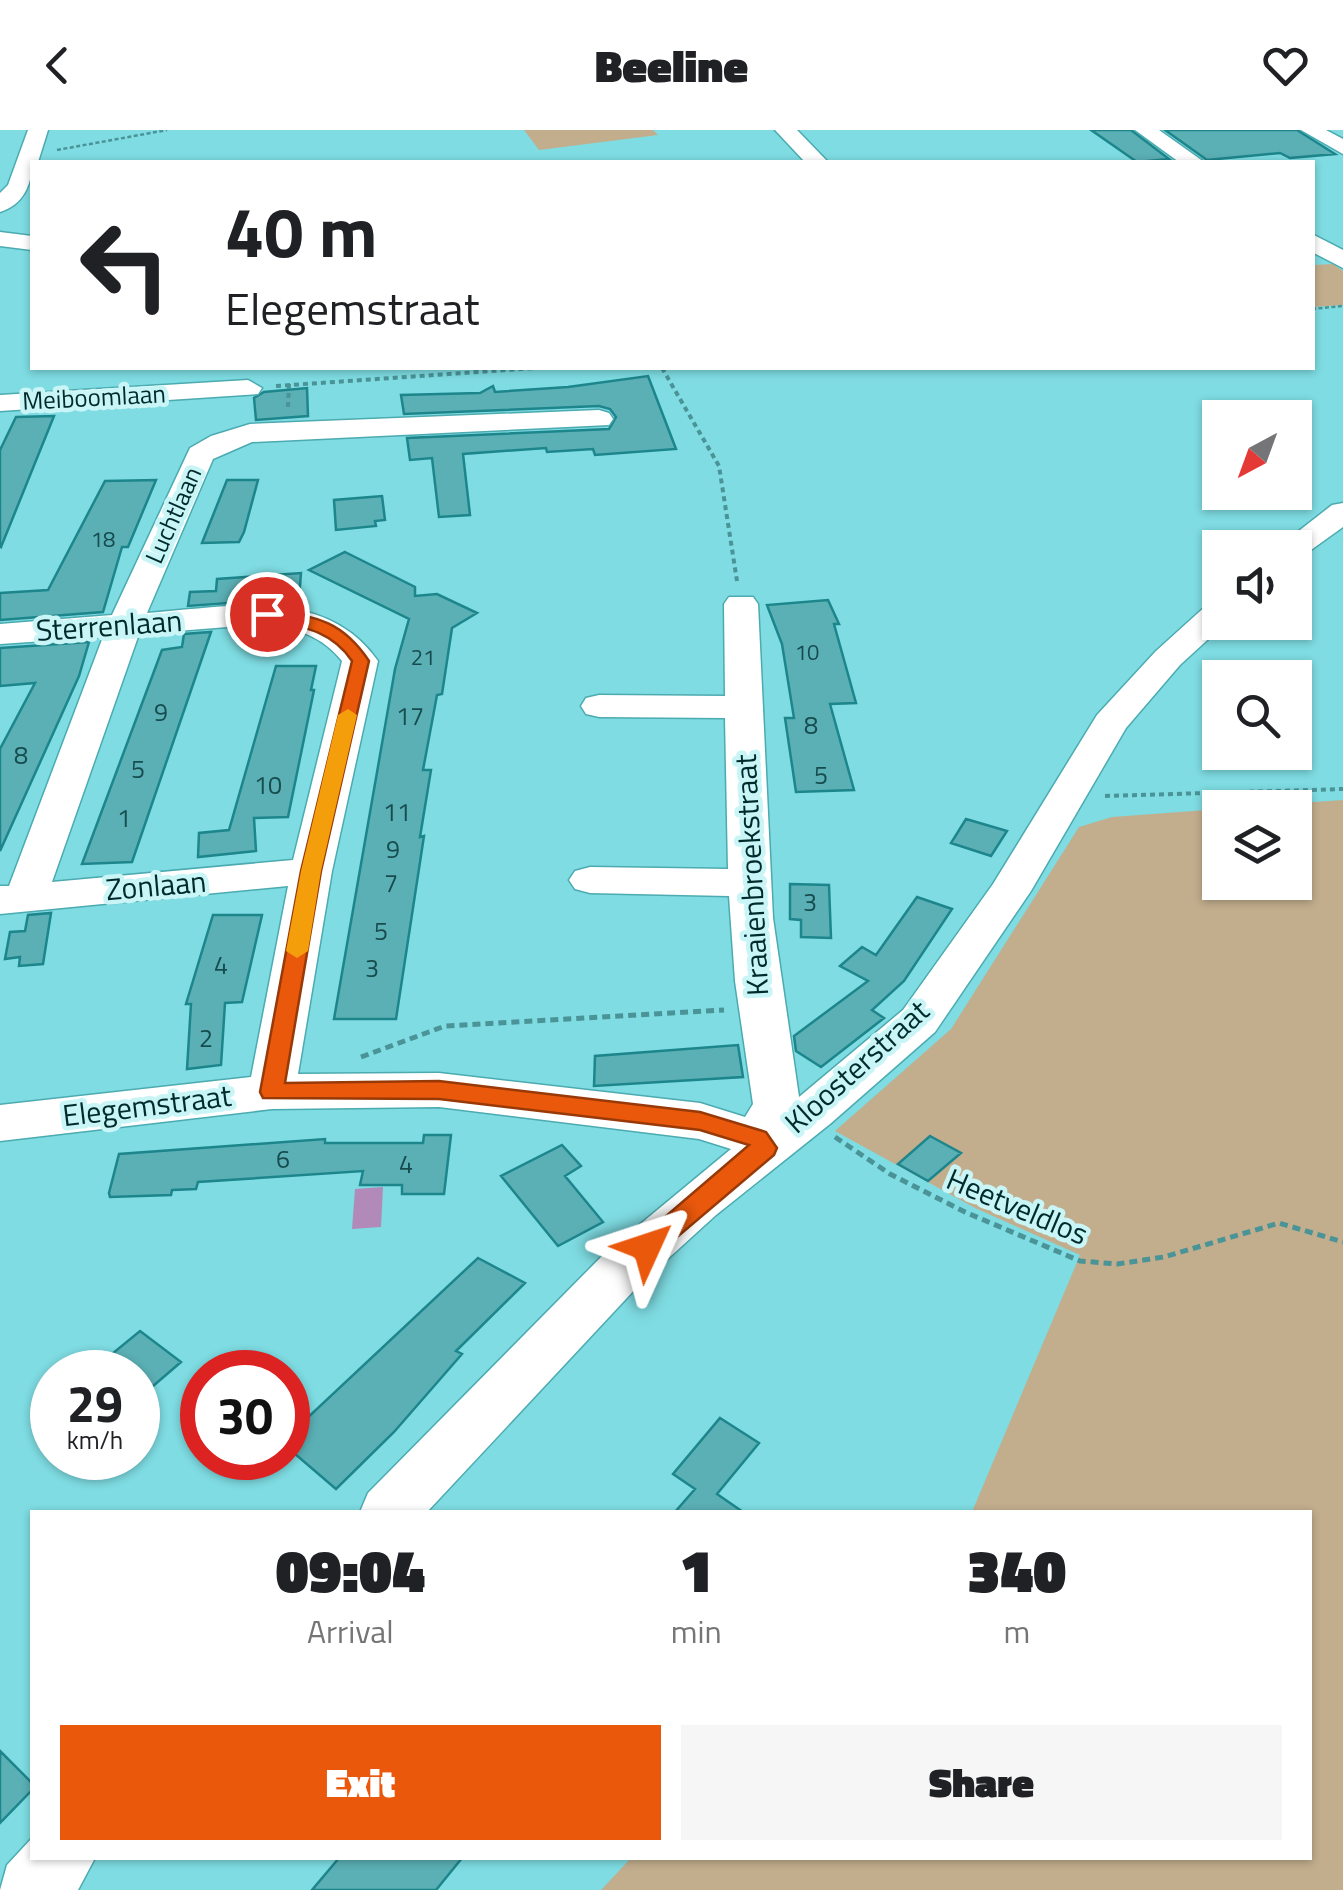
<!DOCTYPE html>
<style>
:root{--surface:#fff;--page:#f6f6f6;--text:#202124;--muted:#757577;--accent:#ea580c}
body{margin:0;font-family:"Titillium Web",sans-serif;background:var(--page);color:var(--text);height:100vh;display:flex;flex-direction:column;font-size:38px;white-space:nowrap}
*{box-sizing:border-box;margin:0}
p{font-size:32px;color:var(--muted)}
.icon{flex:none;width:55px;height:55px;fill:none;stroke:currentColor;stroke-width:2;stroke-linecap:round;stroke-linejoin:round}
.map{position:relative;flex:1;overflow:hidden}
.panel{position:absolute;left:30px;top:1380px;width:1282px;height:350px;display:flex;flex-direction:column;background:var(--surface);border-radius:0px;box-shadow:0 2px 8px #0004}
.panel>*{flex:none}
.top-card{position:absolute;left:30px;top:30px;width:1285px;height:210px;border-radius:0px;box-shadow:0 2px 8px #0004;background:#fff;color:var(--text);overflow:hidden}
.needle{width:65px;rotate:221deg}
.buttons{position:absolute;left:1202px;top:270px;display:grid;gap:20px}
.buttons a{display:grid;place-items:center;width:110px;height:110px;border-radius:0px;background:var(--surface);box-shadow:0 2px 8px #0004;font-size:50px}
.speed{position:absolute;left:30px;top:1220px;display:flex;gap:20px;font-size:50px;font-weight:700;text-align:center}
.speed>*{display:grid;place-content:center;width:130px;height:130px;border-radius:50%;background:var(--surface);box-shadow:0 2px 8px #0004;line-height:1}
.speed small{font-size:25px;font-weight:400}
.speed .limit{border:15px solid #d22;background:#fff;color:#111}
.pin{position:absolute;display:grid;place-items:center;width:85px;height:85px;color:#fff;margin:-42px;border:5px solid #fff;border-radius:50%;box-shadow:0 2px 10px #0007}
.me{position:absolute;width:110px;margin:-55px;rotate:48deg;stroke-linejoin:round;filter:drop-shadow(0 0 8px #0008)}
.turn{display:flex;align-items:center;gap:35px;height:210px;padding:0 30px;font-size:45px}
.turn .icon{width:130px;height:130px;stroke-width:2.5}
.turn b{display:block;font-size:70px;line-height:85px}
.eta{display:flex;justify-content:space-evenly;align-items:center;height:170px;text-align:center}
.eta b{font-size:60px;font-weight:800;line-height:70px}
.cta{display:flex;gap:20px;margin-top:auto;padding:20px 30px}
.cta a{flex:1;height:115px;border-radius:0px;background:var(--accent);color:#fff;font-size:40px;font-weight:800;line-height:115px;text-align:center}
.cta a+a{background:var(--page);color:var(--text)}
header{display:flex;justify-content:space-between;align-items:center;height:130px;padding:0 30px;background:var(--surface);font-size:45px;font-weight:800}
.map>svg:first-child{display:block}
</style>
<header><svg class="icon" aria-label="back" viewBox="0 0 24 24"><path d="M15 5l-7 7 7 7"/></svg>Beeline<svg class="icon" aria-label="heart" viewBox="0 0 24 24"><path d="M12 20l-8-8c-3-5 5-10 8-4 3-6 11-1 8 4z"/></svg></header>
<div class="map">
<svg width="1343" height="1760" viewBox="0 0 1343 1760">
<rect width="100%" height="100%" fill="#7edce2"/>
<!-- green -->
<path fill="#c2ae8d" d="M524,0h129l5,5 -119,15z
M1333,134l10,7v34l-30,2v-42z
M1343,670v1090h-742l30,-32h679v-346h-338l108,-257 -105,-47 -140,-77 116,-102 128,-202 33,-10 108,-8v73h75v-74l-55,-1z"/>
<!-- water -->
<path fill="#b18aba" d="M383,1057l-2,40 -29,2 3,-40z"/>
<!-- building -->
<path fill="#5bb0b5" stroke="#1d868c" stroke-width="2.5" d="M1091,0h40l38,29 -32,3z
M1165,0h132l38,24 -45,4 -10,-5 -73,7z
M648,246l28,73 -81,6 -2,-6 -46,3 -1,-4 -83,6 7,61 -31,2 -7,-59 -22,2 -3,-22 202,-9 7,-12 -6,-8 -11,-3 -195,8 -3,-19 79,-2 13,-7 2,6 73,-5z
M307,258l1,28 -52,4 -2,-22 10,-6z
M54,286l-53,131 -1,-1v-96l16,-33z
M156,350l-28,67h-6l-19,65 -103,8v-27l48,-3 57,-109z
M227,350h31l-14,52 -5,10 -37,1z
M382,366l3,24 -10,1 1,5 -40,4 -2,-30z
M345,422l70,35v9l22,-2 40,19 -25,15 -10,66 -5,1 -14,75h8l-11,67 4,-1 -28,183h-62l61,-350 14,-50 -100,-49z
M301,443l-2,25 -111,8 2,-14 26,-1 1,-12z
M828,470l11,24h-5l22,79 -26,1 24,86 -58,2 -11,-74h9l-12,-74 -15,-39z
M211,502l-79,230 -50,2 80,-214 20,-3 2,-13z
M89,512l-10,34 -79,175v-102l35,-66 -35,3v-38z
M276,536h40l-5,24h3l-26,127 -34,1 2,33 -58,6 1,-24 30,-3z
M966,689l41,12 -16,25 -40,-13z
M790,754l39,1 2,53 -30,-1v-17l-11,-1z
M917,767l35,12 -48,72 -32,29 12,8 -63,49 -25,-16 -2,-15 74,-55 -28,-15 22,-19 14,8z
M51,783l-8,51 -24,2 1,-9 -15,2 5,-27 15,-1 3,-16z
M213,785h49l-20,87 -17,1 -4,62 -34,4 4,-65h-5z
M738,915l5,32 -149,9 1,-30z
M424,1005h27l-7,59h-42v-9h-42l3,-14 -165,11 -2,7 -24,1 -1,5 -61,2 -1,-4 10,-39 206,-15v4h98z
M930,1006l31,17 -33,28 -30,-17z
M562,1015l19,21 -16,10 38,46 -45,24 -57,-70z
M478,1128l47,25 -69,68 6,3 -68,78 -58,57 -48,-41v-12z
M140,1201l41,31 -43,37v-27h-48z
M720,1288l39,25 -42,51 26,18h-68l20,-23 -22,-15z
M0,1621l32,32v7l-32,33z
M339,1728h123l-26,32h-124z"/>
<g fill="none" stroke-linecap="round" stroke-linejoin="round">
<defs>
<path id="minor" d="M28,0h20l-10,32h-6c0,23 -9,43 -32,50v-19l8,-8z
M775,0h22l31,32h-23z
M1135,0h24l45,32h-25z
M1301,0h25l17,9v15z
M0,102l32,4v14l-32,-4z
M1312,104l31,16v18l-31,-16z
M248,250l14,8 -4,6 -258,17v-16z
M599,280l10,3 4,6 -4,6 -357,17 -39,17 -66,154c80,-6 178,-28 231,48l-46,210 -34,203 141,-1 261,30 45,14 8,-13 -18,-123 -6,-85 -139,-3 -15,-4 -6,-9 6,-9 15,-4 138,2 -3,-151 -126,-1 -13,-3 -5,-8 5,-8 13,-3 126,1 -1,-92 5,-7h24l5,7 15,314 26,179 104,-87 90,-126 104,-169 59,-64 52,-47 12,-3v21h7l-47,43 -54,63 -95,163 -96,141 -105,92 -114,91 -77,70 -212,227h-67l8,-19 235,-238 128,-106 -32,-10 -260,-32 -167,2 -272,32v-36l251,-28 37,-191 -288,28v-28h9l94,-249 -103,7v-20l112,-9 78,-167 21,-12 39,-12zM267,494c31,5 55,12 75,37l-49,199 -241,22 87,-248z
M1343,373v24l-39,28 -9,2v-9h-18l55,-43z
M32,1708v20h63l-17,32h-78l7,-25z"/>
</defs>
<!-- minor casing -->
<use href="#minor" stroke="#4babb0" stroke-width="3"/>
<!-- path-far2 -->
<path stroke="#4a9397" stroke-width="2.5" stroke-dasharray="4 2.5" stroke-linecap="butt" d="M57,20l110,-20
M1312,179l31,-3"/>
<!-- path-far1 -->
<path stroke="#4a9397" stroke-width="4" stroke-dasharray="5 4" stroke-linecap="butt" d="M662,238l57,98 18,115
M276,256l259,-18
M288,277l1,-23
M1105,666l238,-7"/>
<!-- path -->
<path stroke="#4a9397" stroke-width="5" stroke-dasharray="8 5" stroke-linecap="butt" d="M361,927l84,-31 279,-16
M835,1007l55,37 75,38 115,49 37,3 47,-7 115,-34 64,19"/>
<!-- minor -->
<use href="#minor" fill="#fff" fill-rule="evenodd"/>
</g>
<!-- route -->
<path fill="#ea580c" stroke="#983908" stroke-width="2.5" d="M267,479c48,8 74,10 102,52l-48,210 -36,212 154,-2 261,31 66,20 11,16 -3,7 -118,100 -9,3 -9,-3 -4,-8 4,-7 111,-95 -49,-15 -261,-31 -176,-1 -3,-6 41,-221 51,-210c-22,-33 -55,-35 -91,-43l-3,-4z"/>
<!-- slow -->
<path fill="#f59e0b" d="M348,579l9,6 -36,156 -13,80 -11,7 -11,-7 15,-80 37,-156z"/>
<g text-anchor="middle" stroke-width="9" stroke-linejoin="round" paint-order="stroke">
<!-- far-number labels -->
<g font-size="22" fill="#174c4f">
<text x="103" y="417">18</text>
<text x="807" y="530">10</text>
<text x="423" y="535">21</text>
</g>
<!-- far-street labels -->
<g font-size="25" fill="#002b2d" stroke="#c9f5f7">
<text transform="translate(94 267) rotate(-3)" y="9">Meiboomlaan</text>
<text transform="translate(173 385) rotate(-66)" y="9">Luchtlaan</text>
</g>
<!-- number labels -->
<g font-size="25" fill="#174c4f">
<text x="161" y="591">9</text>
<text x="410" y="595">17</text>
<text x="811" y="604">8</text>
<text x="21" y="634">8</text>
<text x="138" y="648">5</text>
<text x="821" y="654">5</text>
<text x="268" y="664">10</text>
<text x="397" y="691">11</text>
<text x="124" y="697">1</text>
<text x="393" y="728">9</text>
<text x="391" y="762">7</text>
<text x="810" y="781">3</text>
<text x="381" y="810">5</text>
<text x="221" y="844">4</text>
<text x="372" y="847">3</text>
<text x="206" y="917">2</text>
<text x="283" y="1038">6</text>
<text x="406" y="1043">4</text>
</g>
<!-- street labels -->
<g font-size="30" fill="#002b2d" stroke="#c9f5f7">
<text transform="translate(109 496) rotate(-4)" y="10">Sterrenlaan</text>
<text transform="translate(752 745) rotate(-93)" y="10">Kraaienbroekstraat</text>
<text transform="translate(156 756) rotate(-5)" y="10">Zonlaan</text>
<text transform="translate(857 937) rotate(-42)" y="10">Kloosterstraat</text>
<text transform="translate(147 976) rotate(-7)" y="10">Elegemstraat</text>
<text transform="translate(1017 1077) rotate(23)" y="10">Heetveldlos</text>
</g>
</g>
</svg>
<div class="buttons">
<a><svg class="needle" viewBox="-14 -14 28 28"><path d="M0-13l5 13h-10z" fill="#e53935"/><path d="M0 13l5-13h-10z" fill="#757577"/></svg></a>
<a><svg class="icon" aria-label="sound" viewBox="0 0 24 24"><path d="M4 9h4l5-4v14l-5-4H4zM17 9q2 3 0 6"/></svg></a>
<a><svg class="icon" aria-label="search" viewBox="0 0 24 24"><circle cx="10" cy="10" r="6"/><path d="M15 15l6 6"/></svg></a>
<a><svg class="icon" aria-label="layers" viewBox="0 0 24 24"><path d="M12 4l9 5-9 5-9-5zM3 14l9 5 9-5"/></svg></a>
</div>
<div class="speed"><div>29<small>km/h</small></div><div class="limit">30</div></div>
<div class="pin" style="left:267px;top:484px;background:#d93025"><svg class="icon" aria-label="arrive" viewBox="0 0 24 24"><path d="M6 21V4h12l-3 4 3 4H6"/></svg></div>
<svg class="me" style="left:647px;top:1117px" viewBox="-20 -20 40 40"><path d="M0-17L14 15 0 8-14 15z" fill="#ea580c" stroke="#fff" stroke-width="4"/></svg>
<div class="top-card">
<div class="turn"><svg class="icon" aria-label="left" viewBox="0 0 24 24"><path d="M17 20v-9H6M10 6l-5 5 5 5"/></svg><div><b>40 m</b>Elegemstraat</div></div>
</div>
<section class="panel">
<div class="eta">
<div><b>09:04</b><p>Arrival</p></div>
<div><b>1</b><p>min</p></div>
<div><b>340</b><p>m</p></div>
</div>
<div class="cta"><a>Exit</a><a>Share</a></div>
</section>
</div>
